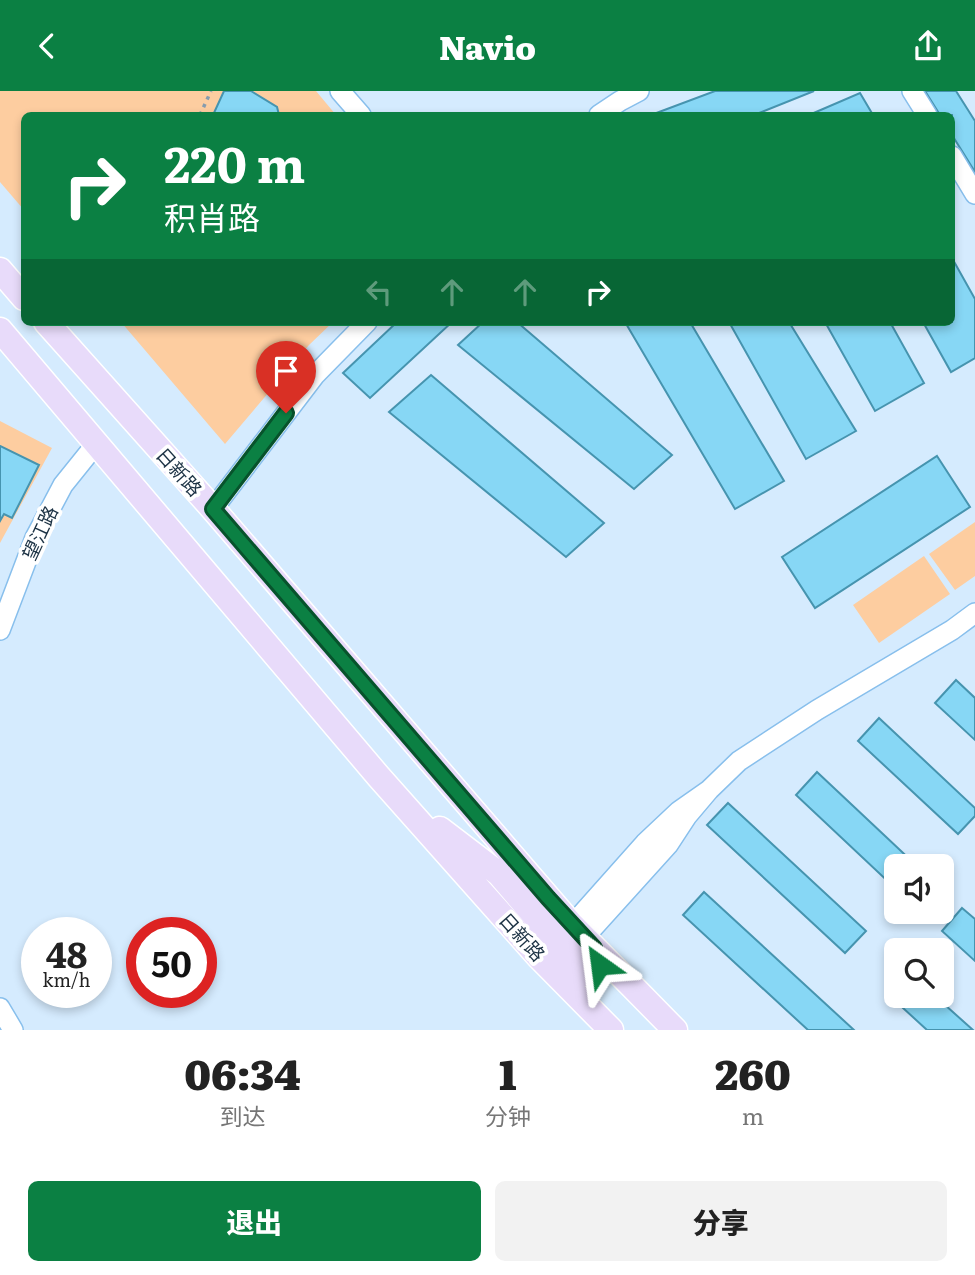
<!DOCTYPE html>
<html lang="zh">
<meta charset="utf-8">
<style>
:root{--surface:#fff;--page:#f2f2f2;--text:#222;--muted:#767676;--accent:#0b8043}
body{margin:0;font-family:Literata,"Noto Sans SC",serif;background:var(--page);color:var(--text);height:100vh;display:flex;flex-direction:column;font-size:26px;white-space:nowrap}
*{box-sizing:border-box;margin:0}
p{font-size:23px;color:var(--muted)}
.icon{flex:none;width:38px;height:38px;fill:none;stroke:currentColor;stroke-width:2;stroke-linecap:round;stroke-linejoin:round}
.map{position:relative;height:939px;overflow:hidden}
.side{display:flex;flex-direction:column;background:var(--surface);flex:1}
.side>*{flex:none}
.top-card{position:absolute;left:21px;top:21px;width:934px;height:214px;border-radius:10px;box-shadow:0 4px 10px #0003;background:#0b8043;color:#fff;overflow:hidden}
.controls{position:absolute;left:884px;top:763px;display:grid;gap:14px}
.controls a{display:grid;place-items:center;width:70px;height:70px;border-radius:10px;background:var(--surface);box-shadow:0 4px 10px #0003;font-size:35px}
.speed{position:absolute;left:21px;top:826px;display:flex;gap:14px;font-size:35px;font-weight:700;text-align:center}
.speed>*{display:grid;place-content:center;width:91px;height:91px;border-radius:50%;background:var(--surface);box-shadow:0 4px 10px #0003;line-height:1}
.speed small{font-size:18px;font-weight:400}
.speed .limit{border:10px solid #d22;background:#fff;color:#111}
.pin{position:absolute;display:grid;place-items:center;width:60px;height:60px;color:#fff;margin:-72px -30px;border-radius:50% 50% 50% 0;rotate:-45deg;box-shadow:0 0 7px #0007}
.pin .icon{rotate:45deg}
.me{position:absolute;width:77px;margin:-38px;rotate:329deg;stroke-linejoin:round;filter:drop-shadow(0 0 5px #0008)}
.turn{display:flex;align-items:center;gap:24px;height:147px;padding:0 28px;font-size:32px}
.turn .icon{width:91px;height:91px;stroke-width:2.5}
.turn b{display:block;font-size:49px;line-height:60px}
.lanes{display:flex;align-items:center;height:66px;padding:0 28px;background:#0003;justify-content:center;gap:35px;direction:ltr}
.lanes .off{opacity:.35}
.eta{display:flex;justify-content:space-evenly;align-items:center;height:119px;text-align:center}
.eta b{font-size:42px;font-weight:800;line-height:49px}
.cta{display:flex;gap:14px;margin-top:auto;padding:14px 28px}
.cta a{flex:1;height:80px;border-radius:10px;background:var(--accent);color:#fff;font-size:28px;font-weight:800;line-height:80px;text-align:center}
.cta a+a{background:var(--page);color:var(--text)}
header{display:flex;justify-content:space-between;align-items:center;height:91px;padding:0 28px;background:var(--accent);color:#fff;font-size:32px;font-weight:800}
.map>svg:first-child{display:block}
</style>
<header><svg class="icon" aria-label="back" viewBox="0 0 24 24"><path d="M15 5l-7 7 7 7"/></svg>Navio<svg class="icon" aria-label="share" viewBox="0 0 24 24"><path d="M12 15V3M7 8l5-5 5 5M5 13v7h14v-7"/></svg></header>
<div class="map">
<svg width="975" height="939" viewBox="0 0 975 939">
<rect width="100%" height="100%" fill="#d5ebfe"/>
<!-- green -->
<path fill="#fdcda0" d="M0,0h316l20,24h-312v95l-24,-28z
M121,231h212l-24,23 -84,99z
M0,330l52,27 -52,95z
M975,431v54l-20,14 -26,-36z
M924,465l26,38 -71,49 -26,-38z"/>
<!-- building -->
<path fill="#87d7f5" stroke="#4694af" stroke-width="2" d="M224,0h27l26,16 2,8h-66z
M715,0h99l-60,24h-103z
M925,0h31l19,30v51l-23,-37v-20h-12z
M860,2l13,22h-64z
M952,167l23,41v59l-24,14 -28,-50h29z
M397,231h55l-82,76 -27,-25z
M483,231h34l155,133 -38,34 -176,-144z
M625,231h65l94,159 -49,28z
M729,231h60l67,109 -50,28z
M825,231h65l34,61 -49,28z
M431,284l173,148 -38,34 -177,-145z
M0,355l39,19 -27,53 -8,-4 -4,7z
M937,365l33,51 -155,101 -33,-51z
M956,589l19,18v42l-40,-37z
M879,627l96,90v8l-17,18 -100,-93z
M817,681l100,94h-21v23l-100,-94z
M728,712l138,128 -21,22 -138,-128z
M704,801l150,138h-46l-125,-115z
M962,817l13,11v42l-33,-30z
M896,901v4h39l38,34h-46l-36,-33z"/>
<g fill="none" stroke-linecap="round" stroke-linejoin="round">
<defs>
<path id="minor" d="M340,0l21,24
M912,0l15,24
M599,24l21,-14 19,-10
M952,65l23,38
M213,418l102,-134 52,-53
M0,539l35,-92 28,-53 33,-41
M709,699l30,-29 78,-51 135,-80 23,-17
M572,834l73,-82 34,-32 30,-21 -22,26 -19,29 -84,93
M0,917l13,22"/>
<path id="major" d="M0,179l24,28
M46,231l167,187 359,416 103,105
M0,239l379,447 160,180 72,73
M440,738l59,45 83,97c7,6 13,5 18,-2l-1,-8 -5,-13"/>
</defs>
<!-- minor casing -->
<use href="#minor" stroke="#88bfec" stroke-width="22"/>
<!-- major casing -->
<use href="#major" stroke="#fff" stroke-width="27"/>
<!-- path -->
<path stroke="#869cae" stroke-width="3.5" stroke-dasharray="3.5 5" stroke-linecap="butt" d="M200,24l11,-24"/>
<!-- minor -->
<use href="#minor" stroke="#fff" stroke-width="19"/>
<!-- major -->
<use href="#major" stroke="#e8dbfa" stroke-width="24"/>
</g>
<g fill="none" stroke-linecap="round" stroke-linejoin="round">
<defs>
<path id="route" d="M286,322l-73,96 335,389 46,50 6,17"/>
</defs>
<!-- route casing -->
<use href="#route" stroke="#07532c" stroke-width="18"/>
<!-- route -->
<use href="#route" stroke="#0b8043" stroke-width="12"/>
</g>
<g text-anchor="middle" stroke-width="7" stroke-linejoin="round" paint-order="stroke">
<!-- street labels -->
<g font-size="19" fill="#1c3244" stroke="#fff">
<text transform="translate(179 381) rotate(48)" y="7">日新路</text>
<text transform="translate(40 442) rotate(-65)" y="7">望江路</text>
<text transform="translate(522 846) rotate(48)" y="7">日新路</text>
</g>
</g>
</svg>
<div class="controls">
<a><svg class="icon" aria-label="sound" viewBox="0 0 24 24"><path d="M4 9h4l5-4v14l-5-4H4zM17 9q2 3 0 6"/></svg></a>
<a><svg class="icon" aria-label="search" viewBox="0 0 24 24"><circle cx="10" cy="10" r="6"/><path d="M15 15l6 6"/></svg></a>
</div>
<div class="speed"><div>48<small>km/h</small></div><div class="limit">50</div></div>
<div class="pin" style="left:286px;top:322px;background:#d93025"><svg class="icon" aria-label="arrive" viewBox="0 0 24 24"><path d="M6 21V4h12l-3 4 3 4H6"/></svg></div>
<svg class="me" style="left:600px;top:874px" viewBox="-20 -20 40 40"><path d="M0-17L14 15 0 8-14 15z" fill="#0b8043" stroke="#fff" stroke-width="4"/></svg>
<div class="top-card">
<div class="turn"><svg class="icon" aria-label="right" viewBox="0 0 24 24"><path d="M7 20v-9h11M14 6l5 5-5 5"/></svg><div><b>220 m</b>积肖路</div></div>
<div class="lanes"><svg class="icon off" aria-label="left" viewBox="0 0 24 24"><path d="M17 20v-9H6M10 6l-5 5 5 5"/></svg><svg class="icon off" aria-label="ahead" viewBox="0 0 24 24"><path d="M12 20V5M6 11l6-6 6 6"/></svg><svg class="icon off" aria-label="ahead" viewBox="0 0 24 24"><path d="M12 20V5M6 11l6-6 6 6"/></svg><svg class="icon" aria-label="right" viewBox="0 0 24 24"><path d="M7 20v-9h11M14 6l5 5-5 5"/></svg></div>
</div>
</div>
<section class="side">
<div class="eta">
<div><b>06:34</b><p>到达</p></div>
<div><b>1</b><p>分钟</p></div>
<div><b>260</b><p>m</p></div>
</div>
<div class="cta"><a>退出</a><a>分享</a></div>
</section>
